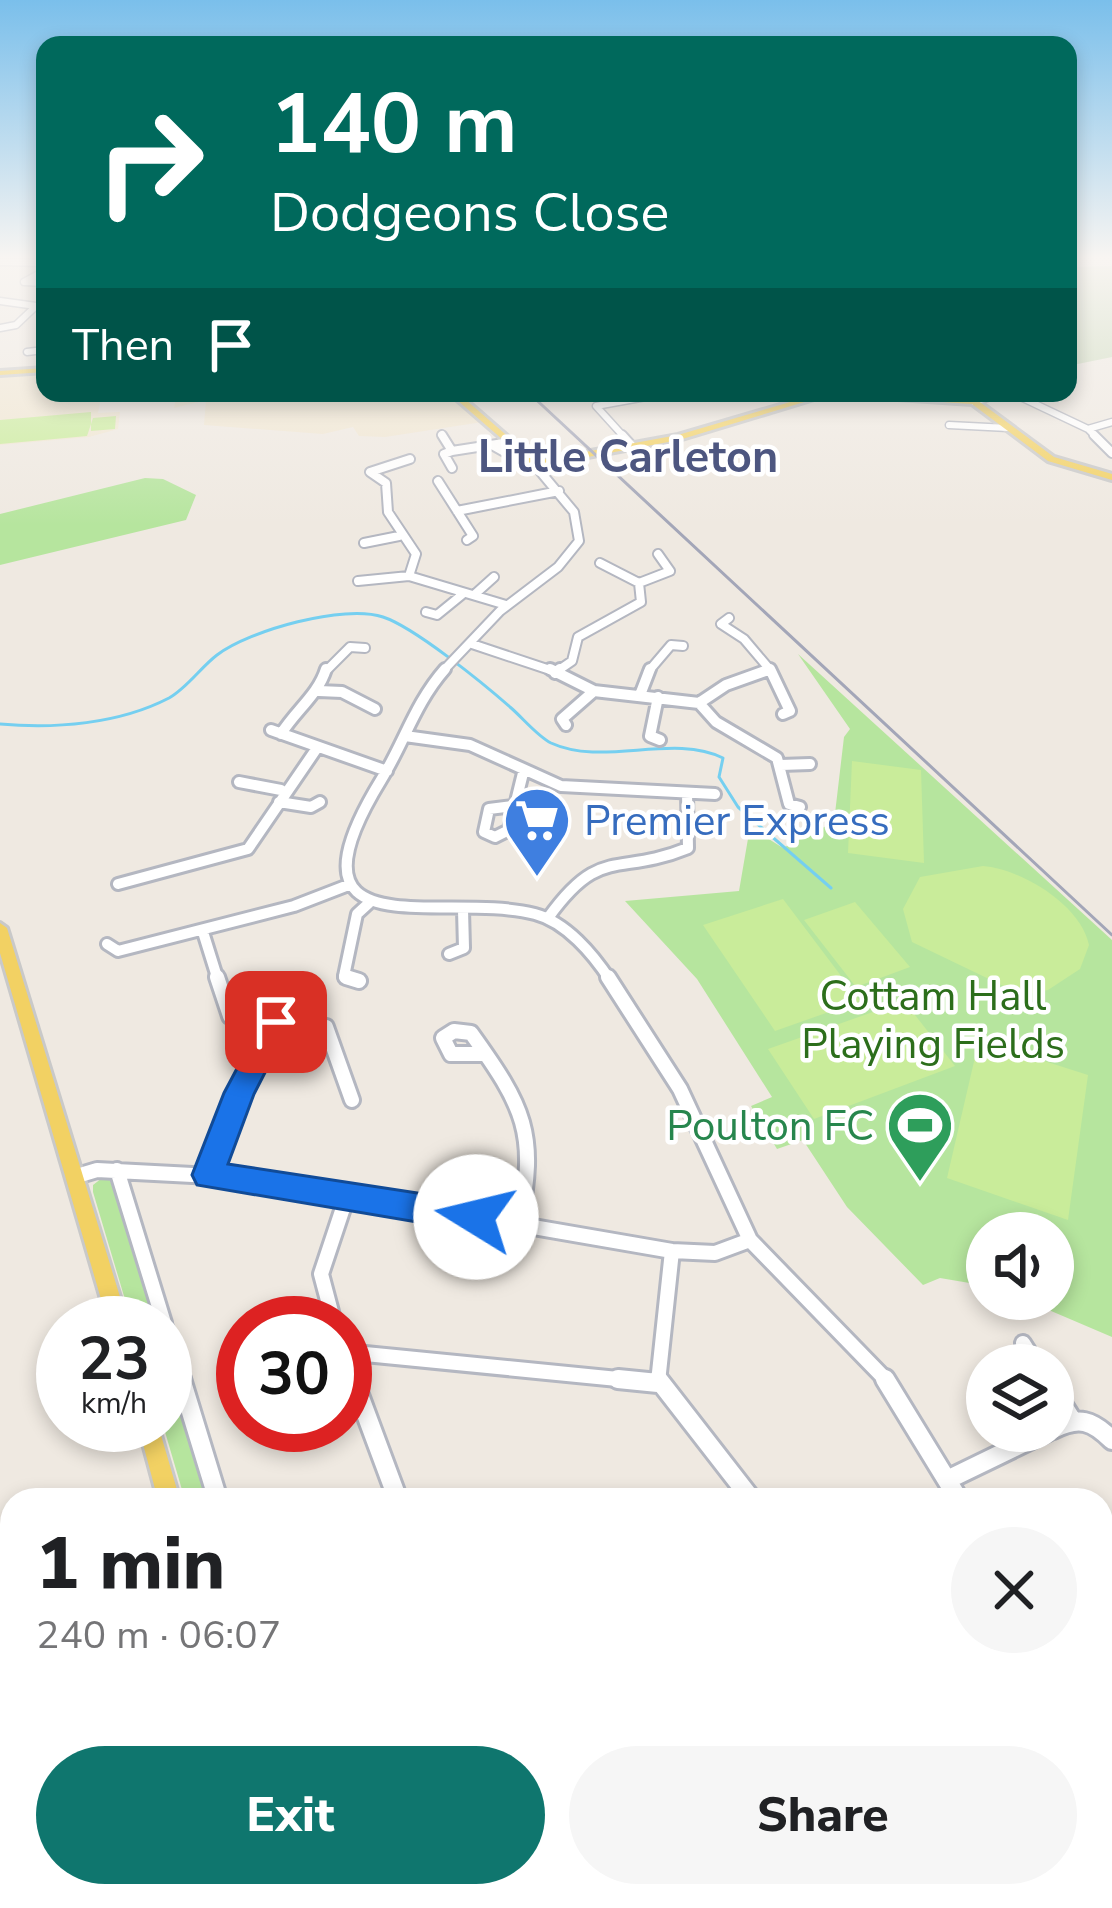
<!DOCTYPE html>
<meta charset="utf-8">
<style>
:root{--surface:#fff;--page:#f6f6f6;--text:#202124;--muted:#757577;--accent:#0f766e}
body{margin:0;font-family:"Nunito Sans",sans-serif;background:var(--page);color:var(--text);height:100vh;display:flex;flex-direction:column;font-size:45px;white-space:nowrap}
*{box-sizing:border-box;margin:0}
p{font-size:39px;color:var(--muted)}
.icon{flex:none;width:66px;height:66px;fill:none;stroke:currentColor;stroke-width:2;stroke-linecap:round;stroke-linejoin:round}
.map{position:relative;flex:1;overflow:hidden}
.details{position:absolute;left:0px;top:1488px;width:1113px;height:420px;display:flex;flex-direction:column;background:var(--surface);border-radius:36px 36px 0 0;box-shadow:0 6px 18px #0003}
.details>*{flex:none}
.hud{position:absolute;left:36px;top:36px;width:1041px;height:366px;border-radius:24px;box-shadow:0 6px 18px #0003;background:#00695c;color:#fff;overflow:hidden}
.controls{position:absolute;left:966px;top:1212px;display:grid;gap:24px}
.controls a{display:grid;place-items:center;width:108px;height:108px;border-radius:50%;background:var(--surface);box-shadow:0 6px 18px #0003;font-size:60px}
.speed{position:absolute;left:36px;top:1296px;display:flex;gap:24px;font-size:60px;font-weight:700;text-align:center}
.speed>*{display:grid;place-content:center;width:156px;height:156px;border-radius:50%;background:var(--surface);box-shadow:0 6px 18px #0003;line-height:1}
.speed small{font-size:30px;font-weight:400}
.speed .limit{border:18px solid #d22;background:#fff;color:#111}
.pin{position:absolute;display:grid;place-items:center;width:102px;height:102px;color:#fff;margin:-51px;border-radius:24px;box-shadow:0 6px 18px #0006}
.me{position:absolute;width:132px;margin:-66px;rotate:279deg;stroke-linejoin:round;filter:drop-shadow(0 0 9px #0008)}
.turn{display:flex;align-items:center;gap:42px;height:252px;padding:0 36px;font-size:54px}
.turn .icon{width:156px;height:156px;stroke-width:2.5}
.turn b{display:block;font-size:84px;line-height:102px}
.then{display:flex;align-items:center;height:114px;padding:0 36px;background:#0003;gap:24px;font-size:45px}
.round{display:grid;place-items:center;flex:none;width:126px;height:126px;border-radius:63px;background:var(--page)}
.summary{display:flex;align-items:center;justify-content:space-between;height:204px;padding:0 36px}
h1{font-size:72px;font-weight:800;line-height:90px}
.primary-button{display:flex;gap:24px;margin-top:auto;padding:24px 36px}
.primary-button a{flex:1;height:138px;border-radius:72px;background:var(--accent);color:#fff;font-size:48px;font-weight:800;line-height:138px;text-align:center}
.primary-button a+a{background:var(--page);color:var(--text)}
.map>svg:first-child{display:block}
</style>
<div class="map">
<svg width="1112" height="1908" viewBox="0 0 1112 1908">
<rect width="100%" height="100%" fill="#efe9e1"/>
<!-- education -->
<path fill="#f0e6d1" d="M45,370v23h57l-4,20 22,-1 -2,17 -29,8 -89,8v-72z
M177,393h276l36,28 -104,16 -26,-1 -6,-9 -30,7 -119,-9 2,-25 -32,8z"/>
<!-- green -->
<path fill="#b6e59e" d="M145,478l18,1 33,16 -10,25 -186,45v-51z
M798,654l314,286v397l-89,-38h30v-66h-66v53l-47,-8 -17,7 -76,-78 -44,-67 -26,9 -26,-43 21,-9 -75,-118 -72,-78 114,-10 11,-64 33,21 51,-26 10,-85 6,-8z
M106,1175l4,5 48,143h-26l-39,-131v-7z
M165,1343l48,157h-28l-22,-75z"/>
<!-- cemetery -->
<path fill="#c8d9b8" d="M1112,266v91l-44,9v-99z"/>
<!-- pitch -->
<path fill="#c9ec9a" d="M91,412v12l2,-6 23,-2 -1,13 -24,2v-7l-4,12 -87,8v-24z
M852,761l69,9 3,93 -76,-10z
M983,866c38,3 98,39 106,79l-9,24 -32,21 -26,5 -110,-53 -9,-33 17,-32z
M783,899l77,102 -85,30 -72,-106z
M855,902l55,65 -54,20 -52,-67z
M904,1001l51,65 -141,53 -46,-70z
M979,1040l109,35 -20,145 -121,-42z"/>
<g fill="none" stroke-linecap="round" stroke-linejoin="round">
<!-- stream -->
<path stroke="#75cff0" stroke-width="3" d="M0,724c55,5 119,0 169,-26 18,-10 32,-31 48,-43 33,-25 127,-51 166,-38 31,10 101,67 127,90 12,10 27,29 41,36 52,24 122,-10 172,15l-4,19 19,30 93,81"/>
<defs>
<path id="minor-far4" d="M0,262l45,1
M37,275l-13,7 21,1
M0,301l36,5 -20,19 -16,3
M27,352l17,-2
M778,393l16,7
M1012,393l76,36 24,-7
M456,395l16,-2
M974,402l30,-9
M949,425l59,3
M1088,429l9,9
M625,438l-29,-32 72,-13"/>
<path id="minor-far3" d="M442,435l10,16 58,-9
M622,435l10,11
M1094,435l18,18
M492,445l25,14
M452,451l-8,3 8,14
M438,481l35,55 -6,4
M457,511l102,-20
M364,543l35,-7
M600,563l39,20
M409,576l7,-22 -28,-42 -2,-29 -16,-11 40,-13
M358,581l51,-5 97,29
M639,583l31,-12 -12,-17
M474,595l20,-18
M426,612l11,3 27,-22
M729,618l-8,6 23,15 28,33
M472,644l84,28
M325,672l25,-25 15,1
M442,672l58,-61 58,-44 21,-26 -5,-29 -40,-48
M556,672l16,-11 6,-24 63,-35 -2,-19
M648,672l23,-27 12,1
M761,672l7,-2"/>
<path id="minor-far2" d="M445,669c-30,34 -41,74 -64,111 -107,175 61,110 154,134 31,8 58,40 75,66
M550,669l44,22 105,12 27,-18 42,-15
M770,669l20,42 -7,3
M555,673l5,-4
M319,691l23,1 33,17
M640,695l10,-26
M658,697l-8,39 10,4
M699,703l17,19 61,36 12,46 11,3
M566,725l-4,-6 32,-28
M271,730l116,41
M281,734c15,-24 37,-39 45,-65
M405,736l65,9 91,41 154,8
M781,765l29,-1
M239,782l42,8
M279,802l32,5 9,-5
M513,806l-24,3 -5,23 11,5 14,-7 14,-57
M118,884l130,-35 69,-101
M548,918c53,-74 69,-41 140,-70l-1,-55
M203,932l15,48
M107,944l11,7 176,-45 57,-22
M449,954l15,-6 -1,-38
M355,980l-11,-4 13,-62 12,-11"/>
<path id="minor-far1" d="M217,977l13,39 96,11 26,73
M346,977l13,4
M608,977l72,112 70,151 138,142
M483,1054h-32l-8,-16 11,-7 17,2c53,74 67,100 48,191
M117,1170l47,153
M208,1175l31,-82 37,-71
M77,1176l20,-6 153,8 422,73 43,2 35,-13
M334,1323l-13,-49 26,-78
M165,1327l17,55
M1023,1343l14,22
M345,1352l303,30
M345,1359l9,23
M658,1382l14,-131"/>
<path id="minor" d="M181,1379l37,121
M353,1379l45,121
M618,1379l40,4
M658,1379l94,121
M885,1379l74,121
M1053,1390l19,30
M1053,1429c26,-13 39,-9 59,11
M947,1480l101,-49
M1101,1741l11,18
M0,1798l12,3
M820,1896l12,12
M629,1908l1,-12"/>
<path id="major" d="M45,368v4l-45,3v-4z
M449,393h9l78,68 142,-26 143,-42h13l-155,47 -145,27z
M849,393h38l90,7 77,57 58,17v6l-64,-19 -76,-57 -119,-8z
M0,923l7,5 121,395h-20l-108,-370z
M138,1425h20l22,75h-22z
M234,1896h26l2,12h-26z"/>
</defs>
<!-- minor-far4 casing -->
<use href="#minor-far4" stroke="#b4b7c1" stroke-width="9"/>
<!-- minor-far3 casing -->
<use href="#minor-far3" stroke="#b4b7c1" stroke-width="12"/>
<!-- minor-far2 casing -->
<use href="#minor-far2" stroke="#b4b7c1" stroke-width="16"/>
<!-- minor-far1 casing -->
<use href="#minor-far1" stroke="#b4b7c1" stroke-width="20"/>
<!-- minor casing -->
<use href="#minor" stroke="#b4b7c1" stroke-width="24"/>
<!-- major casing -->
<use href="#major" stroke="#c9c9c9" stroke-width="6"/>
<!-- minor-far4 -->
<use href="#minor-far4" stroke="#fff" stroke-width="6"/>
<!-- minor-far3 -->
<use href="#minor-far3" stroke="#fff" stroke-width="8"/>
<!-- minor-far2 -->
<use href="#minor-far2" stroke="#fff" stroke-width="10"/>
<!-- minor-far1 -->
<use href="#minor-far1" stroke="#fff" stroke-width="14"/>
<!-- minor -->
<use href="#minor" stroke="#fff" stroke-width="18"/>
<!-- major -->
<use href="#major" fill="#f2d163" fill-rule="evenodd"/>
<!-- rail -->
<path stroke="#a3a6b8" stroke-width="3" d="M529,393l583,542"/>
</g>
<!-- sky -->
<linearGradient id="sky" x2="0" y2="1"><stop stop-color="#7abfeb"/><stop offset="0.49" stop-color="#f8f5f2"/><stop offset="1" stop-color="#f8f5f2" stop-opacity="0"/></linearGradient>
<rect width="1112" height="525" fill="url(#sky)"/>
<!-- route -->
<path fill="#1a73e8" stroke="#114b97" stroke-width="3" d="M276,1011l15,11 -37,72 -26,70 248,38 12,5 5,10 -5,11 -12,4 -279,-47 -5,-10 32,-82 42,-79z"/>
<!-- icons -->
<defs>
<symbol id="supermarket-pin" viewBox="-11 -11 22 30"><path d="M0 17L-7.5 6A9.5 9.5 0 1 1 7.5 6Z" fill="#3f7fe0" stroke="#fff"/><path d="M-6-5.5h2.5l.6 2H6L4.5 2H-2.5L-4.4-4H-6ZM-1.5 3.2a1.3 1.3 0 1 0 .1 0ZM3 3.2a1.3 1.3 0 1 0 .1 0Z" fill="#fff"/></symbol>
<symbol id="stadium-pin" viewBox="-11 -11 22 30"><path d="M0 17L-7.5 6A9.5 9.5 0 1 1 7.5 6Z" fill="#2e9e5b" stroke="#fff"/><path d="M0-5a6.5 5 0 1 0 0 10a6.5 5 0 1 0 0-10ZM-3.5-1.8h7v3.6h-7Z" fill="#fff"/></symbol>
</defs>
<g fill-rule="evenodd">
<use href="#supermarket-pin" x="499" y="782" width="76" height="104"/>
<use href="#stadium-pin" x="882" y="1087" width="76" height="104"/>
</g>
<g text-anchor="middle" stroke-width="9" stroke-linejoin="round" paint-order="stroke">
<!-- shop labels -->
<g font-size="42" fill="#366cbe" stroke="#fff" text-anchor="start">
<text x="584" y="835">Premier Express</text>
</g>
<!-- park labels -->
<g font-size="42" fill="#2c6e1b" stroke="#fff">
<text x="933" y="1010">Cottam Hall<tspan x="933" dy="48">Playing Fields</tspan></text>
</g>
<!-- leisure labels -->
<g font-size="42" fill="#27864d" stroke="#fff" text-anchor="end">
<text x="874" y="1140">Poulton FC</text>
</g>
<!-- far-district labels -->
<g font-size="45" font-weight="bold" fill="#4d5680" stroke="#fff">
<text x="628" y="472">Little Carleton</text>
</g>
</g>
</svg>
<div class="controls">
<a><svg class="icon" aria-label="sound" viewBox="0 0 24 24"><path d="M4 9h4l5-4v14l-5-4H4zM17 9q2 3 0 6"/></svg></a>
<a><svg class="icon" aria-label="layers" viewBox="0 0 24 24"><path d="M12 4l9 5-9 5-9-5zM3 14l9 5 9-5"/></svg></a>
</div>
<div class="speed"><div>23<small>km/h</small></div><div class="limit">30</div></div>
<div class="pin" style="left:276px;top:1022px;background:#d93025"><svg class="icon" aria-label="arrive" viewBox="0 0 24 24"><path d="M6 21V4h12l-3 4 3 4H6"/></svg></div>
<svg class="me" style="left:476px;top:1217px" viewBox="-20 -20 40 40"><circle r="19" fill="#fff"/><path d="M0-13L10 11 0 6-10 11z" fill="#1a73e8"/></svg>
<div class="hud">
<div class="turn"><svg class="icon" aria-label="right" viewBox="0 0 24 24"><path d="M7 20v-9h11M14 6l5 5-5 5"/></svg><div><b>140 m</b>Dodgeons Close</div></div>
<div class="then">Then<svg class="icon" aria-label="arrive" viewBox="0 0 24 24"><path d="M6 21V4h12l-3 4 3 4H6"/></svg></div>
</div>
<section class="details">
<div class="summary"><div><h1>1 min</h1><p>240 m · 06:07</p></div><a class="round"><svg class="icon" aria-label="close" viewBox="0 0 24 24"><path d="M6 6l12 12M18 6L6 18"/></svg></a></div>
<div class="primary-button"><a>Exit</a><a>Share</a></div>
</section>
</div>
